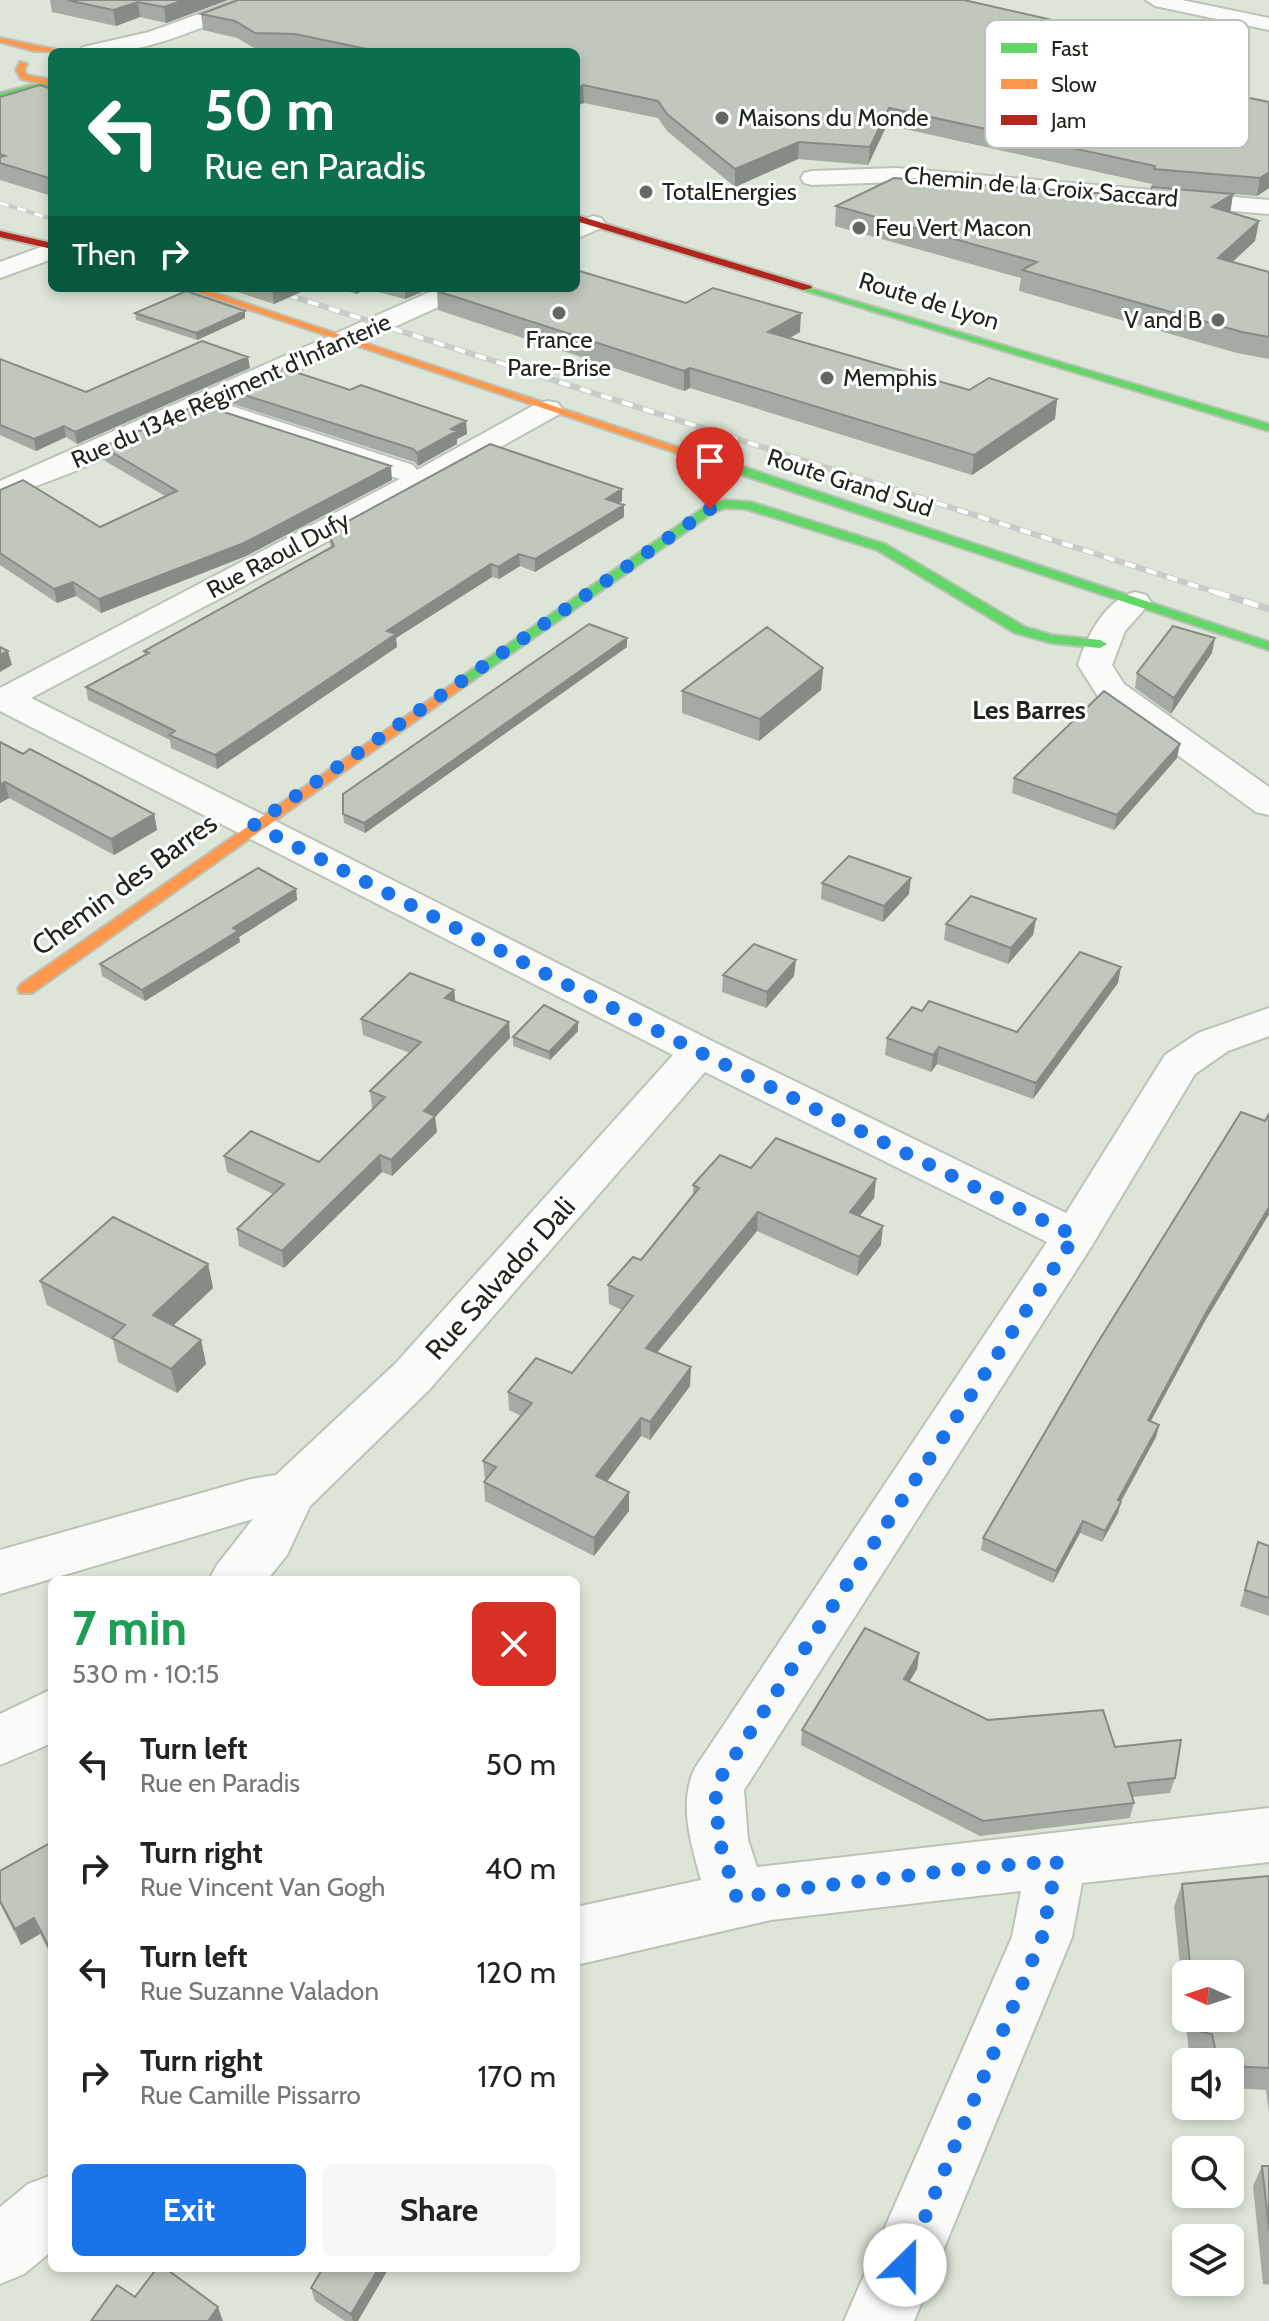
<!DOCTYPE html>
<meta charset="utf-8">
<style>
:root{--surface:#fff;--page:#f6f6f6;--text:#222;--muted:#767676;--accent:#1a73e8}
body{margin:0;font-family:Cabin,sans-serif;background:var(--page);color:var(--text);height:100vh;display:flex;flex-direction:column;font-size:30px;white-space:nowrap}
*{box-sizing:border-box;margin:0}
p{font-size:26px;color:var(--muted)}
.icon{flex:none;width:44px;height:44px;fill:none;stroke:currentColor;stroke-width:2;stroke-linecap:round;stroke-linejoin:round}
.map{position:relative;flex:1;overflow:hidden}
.sheet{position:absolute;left:48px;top:1576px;width:532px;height:696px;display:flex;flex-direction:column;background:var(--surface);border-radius:12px;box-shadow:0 4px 12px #0003}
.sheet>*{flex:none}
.banner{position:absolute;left:48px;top:48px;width:532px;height:244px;border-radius:12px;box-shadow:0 4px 12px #0003;background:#0b6e4f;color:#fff;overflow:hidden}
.needle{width:52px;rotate:273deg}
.buttons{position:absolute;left:1172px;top:1960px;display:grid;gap:16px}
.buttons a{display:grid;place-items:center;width:72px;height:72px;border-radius:12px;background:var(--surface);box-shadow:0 4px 12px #0003;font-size:40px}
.pin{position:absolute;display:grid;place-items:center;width:68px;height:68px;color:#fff;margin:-82px -34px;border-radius:50% 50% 50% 0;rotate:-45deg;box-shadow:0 0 8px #0007}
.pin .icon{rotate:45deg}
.me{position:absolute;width:88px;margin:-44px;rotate:23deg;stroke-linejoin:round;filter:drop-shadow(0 0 6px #0008)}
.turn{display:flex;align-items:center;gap:28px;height:168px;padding:0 24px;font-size:36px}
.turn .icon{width:104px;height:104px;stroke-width:2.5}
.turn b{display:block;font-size:56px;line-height:68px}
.then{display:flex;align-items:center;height:76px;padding:0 24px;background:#0003;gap:16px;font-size:30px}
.round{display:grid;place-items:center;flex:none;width:84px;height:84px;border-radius:12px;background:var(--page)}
.summary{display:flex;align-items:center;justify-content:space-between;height:136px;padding:0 24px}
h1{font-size:48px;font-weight:700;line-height:60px;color:#1e9e55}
.cta{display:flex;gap:16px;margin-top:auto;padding:16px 24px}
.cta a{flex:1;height:92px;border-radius:12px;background:var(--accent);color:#fff;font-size:32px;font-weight:700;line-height:92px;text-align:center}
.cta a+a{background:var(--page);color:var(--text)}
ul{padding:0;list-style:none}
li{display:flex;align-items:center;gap:24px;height:104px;padding:0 24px}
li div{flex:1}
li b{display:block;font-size:30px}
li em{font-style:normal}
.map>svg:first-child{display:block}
</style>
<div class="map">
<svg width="1269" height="2321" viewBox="0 0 1269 2321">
<rect width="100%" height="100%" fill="#dde5d8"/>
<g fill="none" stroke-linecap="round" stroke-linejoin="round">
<defs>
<path id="street" d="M237,0h27l-2,4c-53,19 -126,57 -182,47l3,-4 66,-15z
M1146,0h36l87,18v12l-114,-24z
M896,168l373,32v14l-373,-32 -84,3 -8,-2 -3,-5 3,-5 8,-2z
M593,216l8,2 4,5 -4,5 -25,11v-16z
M52,243v16l-52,19v-16z
M439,288h34l-4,5 -244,111 188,61 4,5 121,-67 10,-2 10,2 4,6 -4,6 -173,96 -354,187 683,344 352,171 99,-158 33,-22 71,-25v28l-41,15 -33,23 -104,173 -347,543 4,50 9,27 512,-59v54l-187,21 -10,54 -158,384h-70l168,-384 9,-46 -250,29 -195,45v-58l125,-27c-10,-36 -23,-77 -6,-112l352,-526 -342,-170 -276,318 -119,116 -23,49 -20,25h-58l8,-15 36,-46 -253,75v-44l251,-71 25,-4 119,-111 278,-309 -673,-344v-23l400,-209 -199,-65 -128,58 -73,28v-19z
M1135,592l11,3 5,7 -26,29 -13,34 12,19 145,103v28l-13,-3 -157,-114 -21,-33c8,-28 27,-65 57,-73z
M52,1689v54l-52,22v-51z
M52,2175v76l-28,23 -24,10v-77l28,-23z"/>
<path id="fast" d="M52,80v6l-52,13v-6z
M803,286l466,138v7l-466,-141z
M715,460h8l546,182v8l-554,-184z
M725,500l26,2 134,42 140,83 27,8 48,5 7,4 -7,4 -49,-5 -36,-10 -138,-83 -131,-41 -20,-1 -12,4 -245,171h-10l-2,-3 249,-174z"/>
<path id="slow" d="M0,38l68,14 -34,-1 -34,-9z
M20,62l7,2 -3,6 3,5 25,5v6l-31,-7 -5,-9z
M185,288h15l525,175 -10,3z
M464,676l5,1v6l-437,310h-12l-2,-4 2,-4z"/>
<path id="jam" d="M576,215l235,71 1,2 -9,2 -227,-69z
M0,231l52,12v6l-52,-12z"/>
</defs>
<!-- street casing -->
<use href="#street" stroke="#bcc2b7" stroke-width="4"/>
<!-- fast casing -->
<use href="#fast" stroke="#bcc2b7" stroke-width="4"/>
<!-- slow casing -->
<use href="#slow" stroke="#bcc2b7" stroke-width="4"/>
<!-- jam casing -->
<use href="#jam" stroke="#bcc2b7" stroke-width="4"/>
<!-- street -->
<use href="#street" fill="#fafbf9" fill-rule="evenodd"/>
<!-- fast -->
<use href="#fast" fill="#63d668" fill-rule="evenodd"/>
<!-- slow -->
<use href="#slow" fill="#ff974d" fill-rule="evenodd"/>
<!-- jam -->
<use href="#jam" fill="#b3261e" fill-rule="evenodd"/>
<defs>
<path id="rail-far2" d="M0,203l52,16"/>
<path id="rail-far1" d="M266,288l955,306"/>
<path id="rail" d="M1215,592l54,17"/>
</defs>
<!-- rail-far2 casing -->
<use href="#rail-far2" stroke="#c9cbc7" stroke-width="4"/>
<!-- rail-far1 casing -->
<use href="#rail-far1" stroke="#c9cbc7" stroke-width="6"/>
<!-- rail casing -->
<use href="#rail" stroke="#c9cbc7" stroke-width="7"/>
<!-- rail-far2 -->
<use href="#rail-far2" stroke="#fff" stroke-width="3" stroke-dasharray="9" stroke-linecap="butt"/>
<!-- rail-far1 -->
<use href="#rail-far1" stroke="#fff" stroke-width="4" stroke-dasharray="11" stroke-linecap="butt"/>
<!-- rail -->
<use href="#rail" stroke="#fff" stroke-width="5" stroke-dasharray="15" stroke-linecap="butt"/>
</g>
<!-- wall -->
<path fill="#a5aba2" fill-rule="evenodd" d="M50,0h178l-62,23 -26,-6 -24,9 -64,-14z
M201,14l984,36 -2,16 -25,13 111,23v86l-12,8 -24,-2 -3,19 29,8 -4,20 -23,21 37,10v87l-32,-6 -218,-62 2,-13 -186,-52 1,-20 314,-9 2,-13 -265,-59 -19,40 -70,-6 -63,28 -68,-56 -9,-13 -74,-15 -8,3v-54h-272l-8,-2 -40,-1 -19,-11 -34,-8z
M52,89v107l-52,-16v-83z
M225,288h85l-36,16z
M338,288h94l-27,11 -38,-10 -11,5z
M437,291l249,12 114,29 -10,6 179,52 88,9 -2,20 -83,56 -282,-87 -6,3 -246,-81z
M245,311v7l-48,22 -61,-20 -1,-7z
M0,359l86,33 164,-24 -173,76 -11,-7 -30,14 -36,-16z
M350,390l116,31 1,13 -10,5v5l-39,22 -4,-4 -181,-58 -1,-13z
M103,447l289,33 -146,76 -145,57 -25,-17 -19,7 -57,-38v-75l100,37 65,-31 -60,-35z
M622,501l-3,2 5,2v12l-89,55 -15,-6 -21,13 -7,-2 -96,61 1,9 -180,122 -46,-21 -1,-8 -82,-40 -2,-13 59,-32 -1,-4 187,-103 -3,-16z
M627,638v9l-262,186 -21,-10 -1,-9z
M1212,653l-41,61 -36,-26 2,-15z
M823,668l-2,22 -62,51 -77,-28v-22z
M0,742l154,72 3,16 -43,25 -105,-57 -9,5z
M1177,758l-63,72 -102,-37 2,-15z
M822,883l87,11 -26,28 -62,-23z
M296,889l1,11 -58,37 1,5 -95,59 -43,-25 -2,-12z
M1036,919l-3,16 -25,29 -64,-24 2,-16z
M723,975l71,1 -28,32 -44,-16z
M1118,983l-85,116 -96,-35 -6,8 -46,-17 2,-17 35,-27 95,21z
M454,990l1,12 55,36 -75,79 2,15 -45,44 -10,-4 -98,96 -45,-22 -2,-17 36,-35 -46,-22 -3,-16 95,6 55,-54h-2l-2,-17 40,-38 -47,-18 -2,-16z
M578,1031l-28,29 -37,-14v-9z
M1269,1114v100l-64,107 -55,100 9,4 -3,12 -35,65 -3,11 -16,29 -22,-9 -27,50 -72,-33 2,-12z
M751,1168l125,11 -2,19 -14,18 21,29 -24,31 -100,-45 -100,121 33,34 -40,54 -9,-4 -34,45 22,11v19l-35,45 -109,-55 -1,-19 1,-2 -2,-19 38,-45 -12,-6 -1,-18 64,-19 50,-63 -13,-6 -1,-19 33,-25 52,-65v-10z
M208,1264l5,24 -40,38 28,14 5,24 -29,29 -59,-31 -5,-22 -66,-35 -7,-24z
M1258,1542l11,4v70l-29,-10z
M919,1653l-2,16 -8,12 79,39 127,27 60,31 -5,15 -38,4 2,6 -4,15 -150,18 -179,-91 1,-15z
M52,1842v115l-12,-23 -19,11 -21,-41v-33z
M1269,1876v237l-3,-23 -36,-2v-26h-25l-2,-6 -14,-3 -15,-146 8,-23zM1186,1974h44v44h-44z
M1262,2166h7v119l-6,-1 -10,-98z
M323,2268l35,53h-13l-30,-20 -4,-13z"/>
<!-- shaded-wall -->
<path fill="#868b84" d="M184,0h44l-62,23 -2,-16z
M138,2l2,15 -24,9 -3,-16z
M1185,50l-2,16 -50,25 3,-17z
M583,85l1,18 -8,3v-17z
M889,108l-2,17 -19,40 2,-18z
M799,142l-1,17 -63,28v-18z
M1269,172v16l-12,8 3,-18z
M1233,194l-3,20 -18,-7z
M1259,221l-4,20 -41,38 4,-21z
M272,288h38l-36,16z
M355,288h12v1l-11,5z
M405,288h27l-27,11z
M245,311v7l-48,22 -1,-7z
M801,313l-1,19 -33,19 1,-19z
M248,357l2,11 -173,76 -2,-12z
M690,368v20l-6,3v-20z
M1057,399l-2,20 -83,56 2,-20z
M466,421l1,13 -10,5v5l-39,22 -1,-13 34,-24z
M64,426l2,11 -30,14 -2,-12z
M391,466l1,14 -146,76 -145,57 -2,-14z
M622,489v12l-16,10v-12z
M624,505v12l-89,55v-13z
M519,554l1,12 -21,13 -1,-12z
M491,564l1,13 -96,61 1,9 -180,122 -2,-14 172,-124z
M73,582l3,14 -19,7 -3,-14z
M627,638v9l-262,186 -1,-10z
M1215,638l-3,15 -41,61 3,-16z
M8,651l4,14 -12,7v-17z
M823,668l-2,22 -62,51 1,-22z
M1180,744l-3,14 -63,72 3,-15z
M5,782l4,16 -9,5v-18z
M154,814l3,16 -43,25 -3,-16z
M911,878l-2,16 -26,28 1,-16z
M296,889l1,11 -58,37 1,5 -95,59 -3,-11 91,-62z
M1036,919l-3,16 -25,29 3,-16z
M796,960l-2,16 -28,32 1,-16z
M1121,967l-3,16 -85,116 3,-16z
M454,990l2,16 -11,-8z
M509,1022l1,16 -75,79 2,15 -45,44 -1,-16 33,-49z
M578,1022v9l-28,29 -1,-8z
M939,1047l-2,17 -6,8 2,-17z
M380,1155l2,17 -98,96 -2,-17z
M876,1179l-2,19 -26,33 2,-19z
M1269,1207v7l-64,107 -60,111 3,-12 60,-111z
M758,1212l-1,19 -111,135v-18z
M883,1226l-2,19 -24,31 2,-19z
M208,1264l5,24 -54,51 -6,-24z
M201,1340l5,24 -29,29 -6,-24z
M691,1367l-1,19 -40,54v-18z
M641,1418v18l-44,59 -1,-19z
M1159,1425l-3,12 -38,69 3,-4 -3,11 -16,29 3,-11 13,-31z
M629,1492v19l-35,45v-18z
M1083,1521l-3,12 -27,50 3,-12z
M919,1653l-2,16 -15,25 2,-15z
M34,1918l6,16 -19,11 -6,-16z
M379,2268h10l-31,53h-5l-2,-7z
M218,2307l5,14h-15z"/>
<!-- building -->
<path fill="#c0c7bc" stroke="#868b84" stroke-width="2" d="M67,0h117l-20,7 -26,-5 -25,8z
M238,0h726l221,50 -49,24 133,28v70l-9,6 -106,-9 1,-3 -266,-58 -19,39 -71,-5 -64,27 -68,-55 -9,-13 -75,-16 -7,4v-37h-195l-86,-18 -40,-1 -20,-12 -34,-7z
M40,85l12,4v90l-52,-16v-6l5,-1 -5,-2v-57z
M894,178l256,19 2,-10 81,7 -21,13 47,14 -41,37 51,14v65l-27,-5 -220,-62 15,-8 -201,-56z
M576,270l110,33 27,-15 88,25 -33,19 201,58 20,-12 68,21 -83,56 -284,-87 -6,3 -247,-80 7,-3h132z
M186,291l59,20 -49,22 -61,-20z
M202,341l46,16 -173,75 -11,-6 -30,13 -34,-14v-66l86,33z
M283,368l67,22 11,-5 105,36 -15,8 6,2 -40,22 -4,-4 -181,-58z
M199,404l192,62 -147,77 -145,56 -26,-17 -19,7 -54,-36v-63l23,-10 77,47 77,-36 -74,-44z
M490,444l132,45 -16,10 18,6 -89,54 -16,-5 -21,13 -7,-3 -104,67 9,3 -181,121 -46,-20 6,-4 -89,-44 63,-34 -5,-2 190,-105 -6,-14z
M589,624l38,14 -263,185 -21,-9v-20z
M1173,626l42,12 -41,60 -37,-25z
M767,627l56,41 -63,51 -78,-28z
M0,647l8,4 -8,4z
M1104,691l76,53 -63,71 -103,-37z
M0,742l23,12 7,-5 124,65 -43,25 -106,-57 -5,3z
M849,856l62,22 -27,28 -62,-23z
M258,868l38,21 -63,39 5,3 -96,59 -42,-26z
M971,896l65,23 -25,29 -65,-24z
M754,944l42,16 -29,32 -44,-17z
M1080,952l41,15 -85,116 -97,-36 -6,8 -46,-17 25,-31 10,4 7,-10 88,31z
M410,973l44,17 -9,8 64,24 -85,89 11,5 -44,44 -11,-5 -98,96 -45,-22 47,-45 -60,-28 27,-25 68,31 66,-65 -15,-6 51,-49 -60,-23z
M544,1005l34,17 -29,30 -36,-15z
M1241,1112l24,9 4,-7v93l-61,102 -60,111 11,5 -41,75 3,2 -16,29 -22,-10 -27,50 -73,-33 112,-191z
M776,1138l100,41 -26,33 33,14 -24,31 -101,-45 -112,136 45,19 -41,55 -9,-4 -45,58 33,16 -35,46 -110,-56 12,-15 -13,-6 49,-58 -24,-11 28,-34 36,15 61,-77 -25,-11 25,-28 8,3 58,-72 -6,-3 27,-30 31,13z
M113,1217l95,47 -55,51 48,25 -30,29 -59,-31 13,-13 -85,-44z
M1258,1542l11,4v52l-24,-8z
M865,1628l54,25 -15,26 84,41 115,-10 12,37 66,-7 -6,38 -47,5 6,20 -151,18 -181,-91z
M52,1842v111l-18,-35 -19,11 -15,-28v-30z
M1269,1876v192l-39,-2v-4h-12l-6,-28 -15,-3 -1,-13h34v-44h-39l-9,-90z
M1262,2166h7v63z
M157,2268h8l53,39 -10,14h-117l26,-36 18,12z
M323,2268h56l-28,46 -40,-26z"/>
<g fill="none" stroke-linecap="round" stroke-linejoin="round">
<!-- route -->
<path stroke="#1a73e8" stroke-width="14" stroke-dasharray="0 25.2" d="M710,509l-456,316 445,227 376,184 -360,550 4,54 18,59 34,-7 192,-23 94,-8 -15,76 -137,328"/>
</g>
<!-- markers -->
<g fill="#62695e" stroke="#fff" stroke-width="3">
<circle cx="722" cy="118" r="8"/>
<circle cx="646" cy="192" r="8"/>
<circle cx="859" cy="228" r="8"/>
<circle cx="559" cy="313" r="8"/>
<circle cx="1218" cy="320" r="8"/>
<circle cx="827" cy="378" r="8"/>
</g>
<g text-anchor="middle" stroke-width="6" stroke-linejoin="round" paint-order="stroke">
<!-- far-poi labels -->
<g font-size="24" fill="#20261d" stroke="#fff" text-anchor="start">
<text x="738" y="126">Maisons du Monde</text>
<text x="662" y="200">TotalEnergies</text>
<text x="875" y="236">Feu Vert Macon</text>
<text x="1202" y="328" text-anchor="end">V and B</text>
<text x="559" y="348" text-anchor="middle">France<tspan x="559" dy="28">Pare-Brise</tspan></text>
<text x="843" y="386">Memphis</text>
</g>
<!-- far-street labels -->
<g font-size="24" fill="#20261d" stroke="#fff">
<text transform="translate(1041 187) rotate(5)" y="8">Chemin de la Croix Saccard</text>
<text transform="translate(929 301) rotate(17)" y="8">Route de Lyon</text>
<text transform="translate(231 391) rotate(-24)" y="8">Rue du 134e Régiment d'Infanterie</text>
<text transform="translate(850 483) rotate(18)" y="8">Route Grand Sud</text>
<text transform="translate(278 555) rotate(-28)" y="8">Rue Raoul Dufy</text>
</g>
<!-- far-neighbourhood labels -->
<g font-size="26" font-weight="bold" fill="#20261d" stroke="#fff">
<text x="1029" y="719">Les Barres</text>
</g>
<!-- street labels -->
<g font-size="28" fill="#20261d" stroke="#fff">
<text transform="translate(124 884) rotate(-36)" y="10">Chemin des Barres</text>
<text transform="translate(500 1278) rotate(-48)" y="10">Rue Salvador Dali</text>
</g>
</g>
<!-- legend -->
<rect x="985" y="20" width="264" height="128" rx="12" fill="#fff" stroke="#bcbebb" stroke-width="2"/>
<rect x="1001" y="43" width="36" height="10" fill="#63d668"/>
<rect x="1001" y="79" width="36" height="10" fill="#ff974d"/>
<rect x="1001" y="115" width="36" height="10" fill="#b3261e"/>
<g font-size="22" fill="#20261d">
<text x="1051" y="56">Fast</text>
<text x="1051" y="92">Slow</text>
<text x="1051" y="128">Jam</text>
</g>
</svg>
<div class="buttons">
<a><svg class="needle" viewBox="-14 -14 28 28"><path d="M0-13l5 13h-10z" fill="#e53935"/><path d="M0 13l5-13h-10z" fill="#767676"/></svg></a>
<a><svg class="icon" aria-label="sound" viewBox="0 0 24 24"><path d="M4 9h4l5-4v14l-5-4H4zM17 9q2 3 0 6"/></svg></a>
<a><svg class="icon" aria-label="search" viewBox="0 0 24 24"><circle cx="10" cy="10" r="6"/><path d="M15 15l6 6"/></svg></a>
<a><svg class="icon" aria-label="layers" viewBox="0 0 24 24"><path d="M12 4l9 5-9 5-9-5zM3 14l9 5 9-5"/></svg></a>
</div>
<div class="pin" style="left:710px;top:509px;background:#d93025"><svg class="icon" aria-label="arrive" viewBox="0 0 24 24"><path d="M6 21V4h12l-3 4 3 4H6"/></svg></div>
<svg class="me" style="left:905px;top:2265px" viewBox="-20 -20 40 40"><circle r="19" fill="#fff"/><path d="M0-13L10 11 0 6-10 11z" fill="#1a73e8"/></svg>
<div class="banner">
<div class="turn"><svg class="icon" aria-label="left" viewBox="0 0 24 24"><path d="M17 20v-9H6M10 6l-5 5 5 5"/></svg><div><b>50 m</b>Rue en Paradis</div></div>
<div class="then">Then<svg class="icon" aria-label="right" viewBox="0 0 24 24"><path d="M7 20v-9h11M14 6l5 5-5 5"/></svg></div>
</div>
<section class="sheet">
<div class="summary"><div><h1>7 min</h1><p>530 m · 10:15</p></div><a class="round" style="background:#d93025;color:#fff"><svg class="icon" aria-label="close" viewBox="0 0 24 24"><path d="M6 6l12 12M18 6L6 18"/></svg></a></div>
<ul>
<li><svg class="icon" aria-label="left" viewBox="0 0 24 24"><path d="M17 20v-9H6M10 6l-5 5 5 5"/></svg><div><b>Turn left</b><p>Rue en Paradis</p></div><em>50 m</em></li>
<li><svg class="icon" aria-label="right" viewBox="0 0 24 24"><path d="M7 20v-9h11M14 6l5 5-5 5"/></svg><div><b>Turn right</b><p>Rue Vincent Van Gogh</p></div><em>40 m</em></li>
<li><svg class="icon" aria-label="left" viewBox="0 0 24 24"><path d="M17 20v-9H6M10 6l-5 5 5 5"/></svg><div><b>Turn left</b><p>Rue Suzanne Valadon</p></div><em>120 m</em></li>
<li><svg class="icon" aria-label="right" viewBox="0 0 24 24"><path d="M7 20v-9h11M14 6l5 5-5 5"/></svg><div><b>Turn right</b><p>Rue Camille Pissarro</p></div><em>170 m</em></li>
</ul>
<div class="cta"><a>Exit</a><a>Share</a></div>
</section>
</div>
